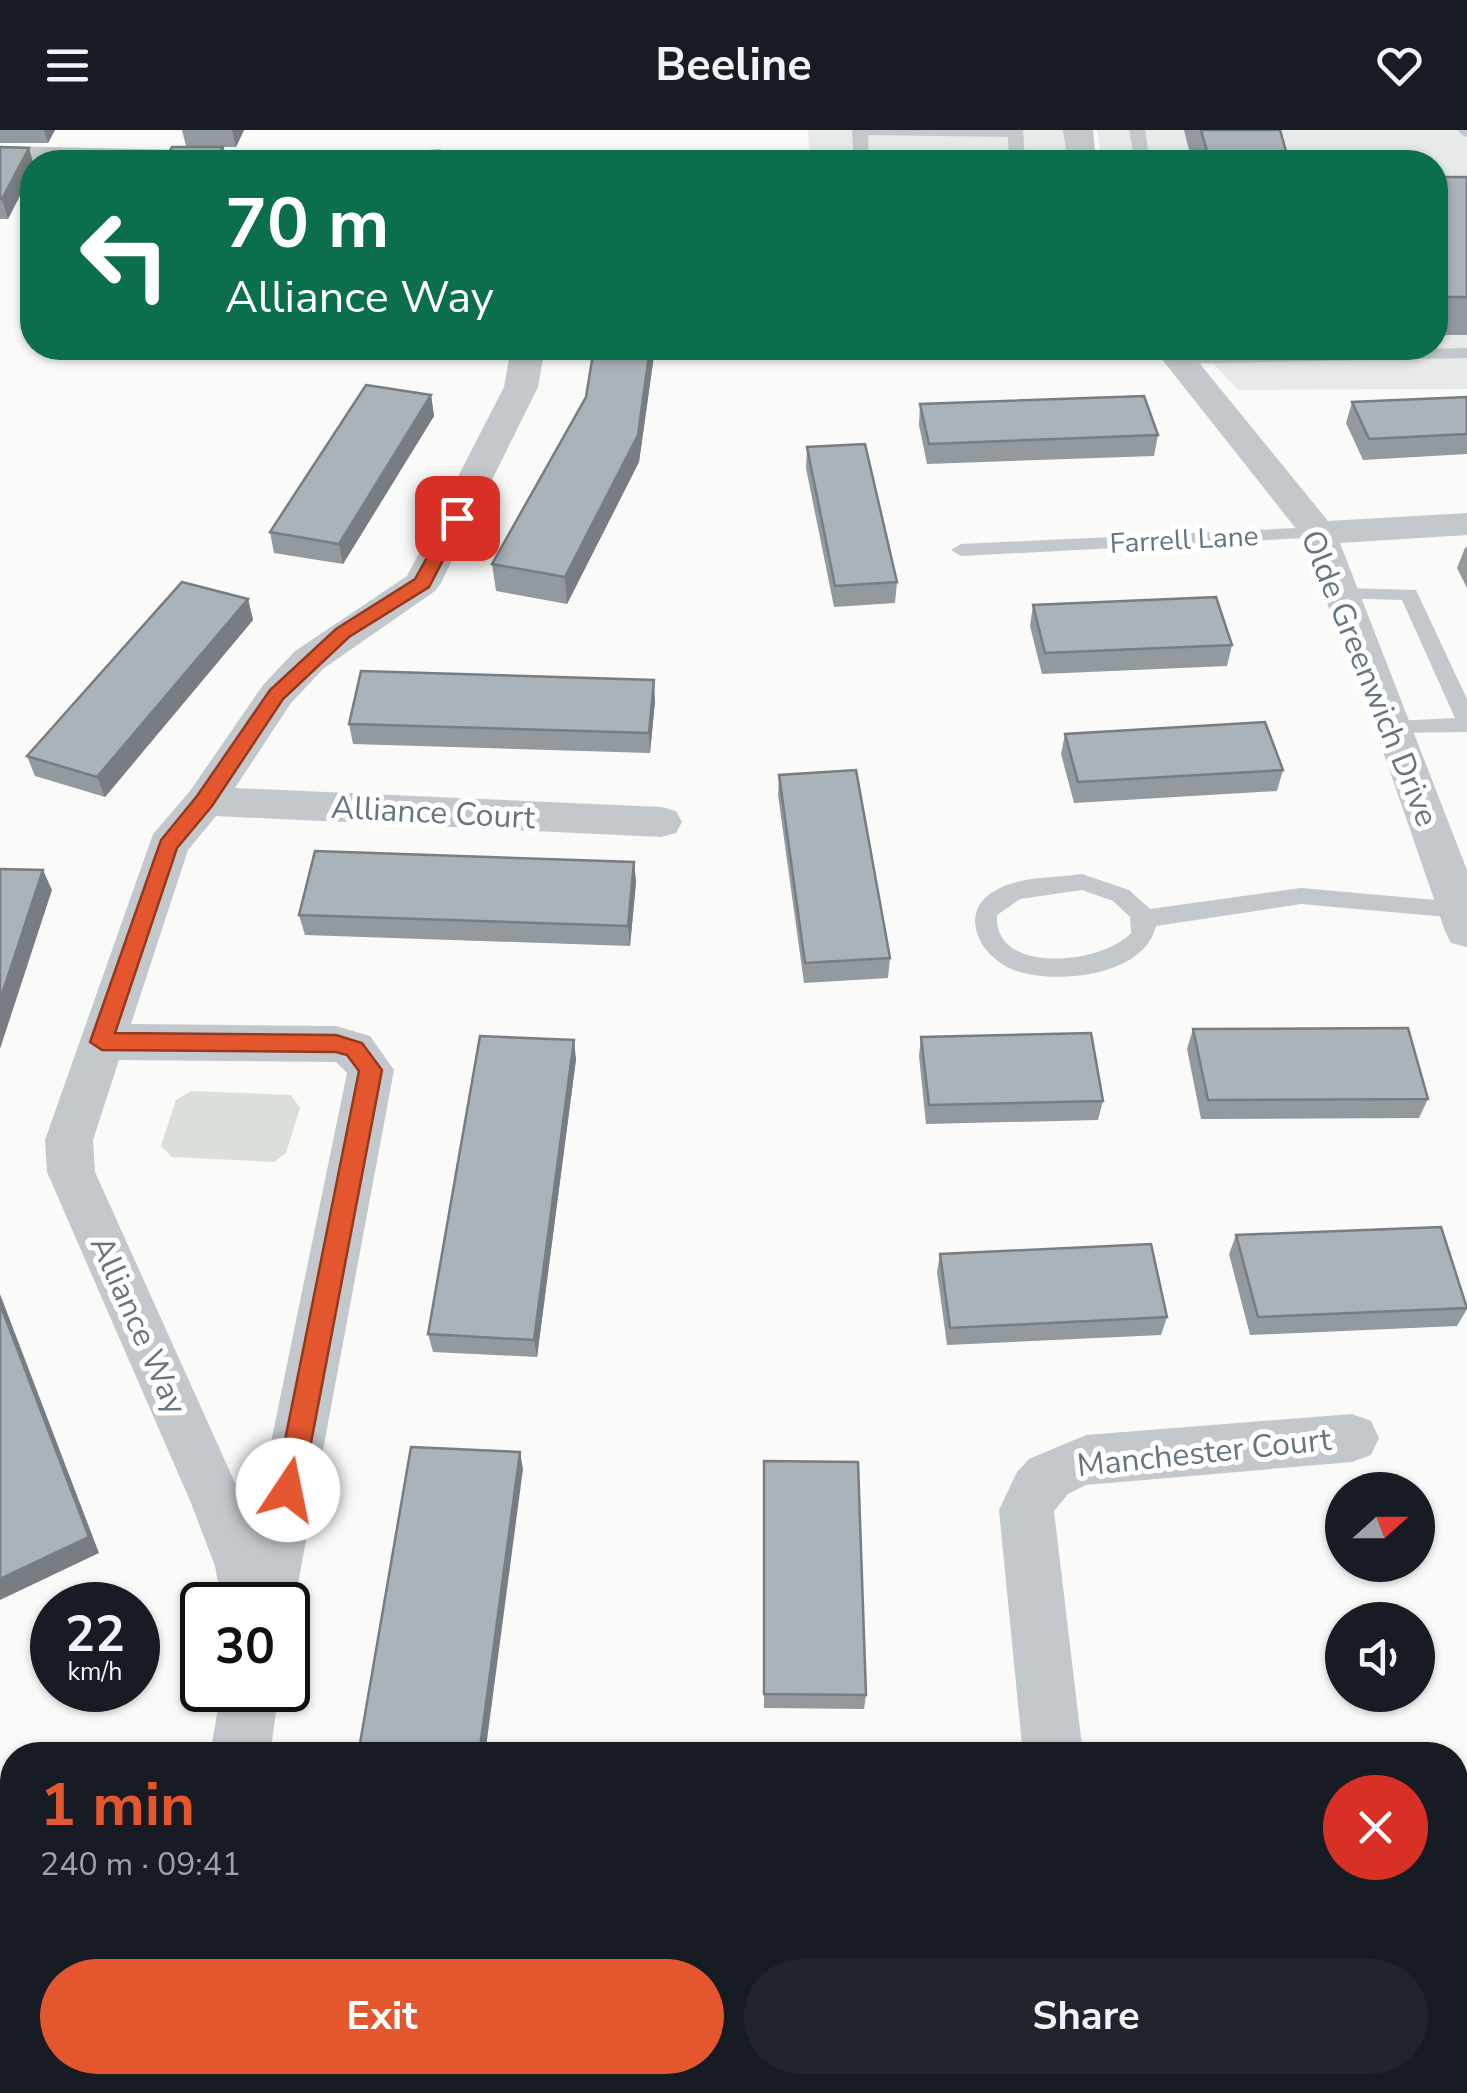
<!DOCTYPE html>
<meta charset="utf-8">
<style>
:root{--surface:#171b24;--page:#20242c;--text:#f1f3f6;--muted:#9ea1a6;--accent:#e4572e}
body{margin:0;font-family:"Nunito Sans",sans-serif;background:var(--page);color:var(--text);height:100vh;display:flex;flex-direction:column;font-size:38px;white-space:nowrap}
*{box-sizing:border-box;margin:0}
p{font-size:32px;color:var(--muted)}
.icon{flex:none;width:55px;height:55px;fill:none;stroke:currentColor;stroke-width:2;stroke-linecap:round;stroke-linejoin:round}
.map{position:relative;flex:1;overflow:hidden}
.side{position:absolute;left:0px;top:1612px;width:1468px;height:352px;display:flex;flex-direction:column;background:var(--surface);border-radius:40px 40px 0 0;box-shadow:0 2px 8px #0004}
.side>*{flex:none}
.top-card{position:absolute;left:20px;top:20px;width:1428px;height:210px;border-radius:40px;box-shadow:0 2px 8px #0004;background:#0b6e4f;color:#fff;overflow:hidden}
.needle{width:65px;rotate:69deg}
.fabs{position:absolute;left:1325px;top:1342px;display:grid;gap:20px}
.fabs a{display:grid;place-items:center;width:110px;height:110px;border-radius:50%;background:var(--surface);box-shadow:0 2px 8px #0004;font-size:50px}
.speed{position:absolute;left:30px;top:1452px;display:flex;gap:20px;font-size:50px;font-weight:700;text-align:center}
.speed>*{display:grid;place-content:center;width:130px;height:130px;border-radius:50%;background:var(--surface);box-shadow:0 2px 8px #0004;line-height:1}
.speed small{font-size:25px;font-weight:400}
.speed .limit{border:5px solid #111;border-radius:15px;background:#fff;color:#111}
.pin{position:absolute;display:grid;place-items:center;width:85px;height:85px;color:#fff;margin:-42px;border-radius:20px;box-shadow:0 5px 15px #0006}
.me{position:absolute;width:110px;margin:-55px;rotate:11deg;stroke-linejoin:round;filter:drop-shadow(0 0 8px #0008)}
.turn{display:flex;align-items:center;gap:35px;height:210px;padding:0 40px;font-size:45px}
.turn .icon{width:130px;height:130px;stroke-width:2.5}
.turn b{display:block;font-size:70px;line-height:85px}
.round{display:grid;place-items:center;flex:none;width:105px;height:105px;border-radius:52px;background:var(--page)}
.summary{display:flex;align-items:center;justify-content:space-between;height:170px;padding:0 40px}
h1{font-size:60px;font-weight:700;line-height:75px;color:var(--accent)}
.cta{display:flex;gap:20px;margin-top:auto;padding:20px 40px}
.cta a{flex:1;height:115px;border-radius:60px;background:var(--accent);color:#fff;font-size:40px;font-weight:700;line-height:115px;text-align:center}
.cta a+a{background:var(--page);color:var(--text)}
header{display:flex;justify-content:space-between;align-items:center;height:130px;padding:0 40px;background:var(--surface);font-size:45px;font-weight:700}
.map>svg:first-child{display:block}
</style>
<header><svg class="icon" aria-label="menu" viewBox="0 0 24 24"><path d="M4 6h16M4 12h16M4 18h16"/></svg>Beeline<svg class="icon" aria-label="heart" viewBox="0 0 24 24"><path d="M12 20l-8-8c-3-5 5-10 8-4 3-6 11-1 8 4z"/></svg></header>
<div class="map">
<svg width="1467" height="1963" viewBox="0 0 1467 1963">
<rect width="100%" height="100%" fill="#fafaf8"/>
<!-- built -->
<path fill="#e8e9e9" d="M808,0h260l5,32h-263z
M1097,0h370v259l-229,1 -40,-42h237v-186h-333z"/>
<!-- green -->
<path fill="#dadfd7" d="M191,961l100,4 9,13 -14,45 -12,9 -102,-5 -11,-11 15,-46z"/>
<g fill="none" stroke-linecap="round" stroke-linejoin="round">
<!-- lane -->
<path fill="#c3c8cc" fill-rule="evenodd" d="M852,0h171l2,32h-16l-1,-25 -140,-2 1,27h-15z
M1129,0h16l5,32h-15z
M1458,0h9v7l-5,-2z
M1467,218v10l-289,6 -9,-5 9,-5z
M1318,397l7,2v8l-364,19 -10,-6 10,-6z
M1342,458l74,2 51,109v33l-79,1v-10l7,-2 60,-3 -53,-118 -67,-2v-8z
M1082,744l47,16 21,19 151,-21 157,14 8,2 1,10 -9,4 -157,-14 -145,22c-12,51 -101,59 -142,44 -36,-14 -58,-60 -16,-81 25,-13 57,-11 84,-15zM1082,760l31,11 17,16 1,16c-28,31 -138,43 -134,-18l23,-16z"/>
<!-- street -->
<path fill="#c3c8cc" fill-rule="evenodd" d="M1063,0h30l3,32h-28z
M0,16l321,7 11,4 108,-8 15,9 -3,4 -452,2z
M511,218h34l-7,39 -97,196 -6,8 -112,78 -32,34 -56,85 426,19 15,4 6,11 -6,11 -15,4 -445,-21 -28,34 -57,174 205,2 34,10 24,34 -100,535 -6,16v-16h-66l-7,-39 -24,-63 -144,-331 -2,-32 108,-306 37,-43 73,-106 32,-34 112,-75 97,-189zM119,930l217,2 11,11 -93,452 -159,-353 -2,-32z
M1153,218h34l141,173 139,-8v22l-127,8 127,327v77l-16,-4 -6,-12 -70,-203 -74,-193z
M1352,1284l19,7 8,17 -8,17 -19,7 -266,23 -18,9 -14,17 29,244h-60l-24,-245 18,-38 12,-13 57,-24z
M221,1560h58l-9,65h-60z
M134,1952h66l-2,11h-66z
M1078,1952h66l2,11h-66z"/>
</g>
<!-- wall -->
<path fill="#929a9f" d="M0,0h55l-7,13h-48z
M182,0h62l-8,17h-13l4,15h-63l22,-16z
M1184,0h96l9,32h-97z
M0,17l32,15v10l-24,47h-8z
M1435,47h32v158h-32z
M594,218h61l-16,114 -72,142 -71,-13 -4,-27 94,-167z
M431,265l3,21 -91,148 -69,-11 -4,-21z
M1467,267v57l-104,6 -17,-37 6,-21z
M920,274l238,31 -4,21 -227,8 -8,-39z
M807,317l90,135 -2,21 -61,4 -28,-139z
M1467,417v41l-10,-20 8,-20z
M248,469l5,21 -148,177 -70,-21 -8,-20z
M1033,475l199,40 -5,21 -185,8 -12,-48z
M655,571l-5,52 -297,-9 -4,-20z
M1065,604l218,36 -6,21 -203,12 -13,-49z
M779,645l111,183 -2,20 -84,5 -26,-188z
M634,732l2,20 -6,64 -325,-11 -6,-20z
M1193,899l235,70 -9,19 -218,1 -14,-70z
M921,907l182,64 -5,19 -172,4 -7,-68z
M576,929l-39,298 -104,-5 -5,-18z
M1236,1105l231,71v3l-10,17 -207,9 -21,-81z
M940,1124l227,63 -6,18 -214,10 -10,-73z
M764,1331l102,234 -2,14 -100,-1z"/>
<!-- shaded-wall -->
<path fill="#777d82" d="M44,0h11l-7,13z
M232,0h12l-8,17z
M223,17l4,15h-11z
M29,18l4,14 -1,10 -24,47 -6,-20z
M650,218h5l-16,114 -72,142 -2,-27z
M431,265l3,21 -91,148 -4,-20z
M248,469l5,21 -148,177 -8,-20z
M654,550l1,21 -5,52 -1,-20z
M634,732l2,20 -6,64 -2,-20z
M43,740l9,20 -52,159v-49z
M574,910l2,19 -39,298 -3,-17z
M0,1164l99,259 -99,47z
M520,1322l3,17 -38,286h-6z
M16,1952h15l-2,11h-16z"/>
<!-- building -->
<path fill="#aab3b9" stroke="#777d82" stroke-width="2.5" d="M1201,0h79l9,32h-79z
M0,17l29,1 -27,51h-2z
M172,17h51l-7,15h-52z
M1435,47h32v120h-32z
M594,218h56l-12,87 -73,142 -73,-13 94,-167z
M366,255l65,10 -92,149 -69,-12z
M1144,266l14,39 -229,9 -9,-40z
M1467,267v37l-98,5 -17,-37z
M865,314l32,138 -62,4 -28,-139z
M182,452l66,17 -151,178 -70,-21z
M1216,467l16,48 -187,8 -12,-48z
M361,541l293,9 -5,53 -300,-9z
M1265,592l18,48 -205,12 -13,-48z
M856,640l34,188 -85,5 -26,-188z
M315,721l319,11 -6,64 -329,-11z
M0,739l43,1 -43,130z
M1408,898l20,71 -220,1 -15,-71z
M1091,903l12,68 -174,4 -8,-68z
M480,906l94,4 -40,300 -106,-6z
M1441,1097l26,81 -209,9 -22,-82z
M1151,1114l16,73 -217,11 -10,-74z
M0,1174l89,233 -89,42z
M411,1317l109,5 -41,303h-121z
M764,1331l94,1 8,233 -102,-1z
M0,1703h12v249h4l-3,11h-13z"/>
<!-- route -->
<path fill="#e4572e" stroke="#94391e" stroke-width="2.5" d="M451,384l14,4 -36,69 -80,50 -66,62 -71,107 -35,42 -62,185 221,2 26,8 20,27 -80,420 -4,9 -10,3 -9,-3 -4,-9 84,-419 -12,-16 -11,-3 -234,-2 -12,-8 71,-202 36,-44 73,-106 66,-61 79,-50z"/>
<g text-anchor="middle" stroke-width="10" stroke-linejoin="round" paint-order="stroke">
<!-- far-street labels -->
<g font-size="28" fill="#657683" stroke="#fff">
<text transform="translate(1184 409) rotate(-3)" y="10">Farrell Lane</text>
</g>
<!-- street labels -->
<g font-size="32" fill="#657683" stroke="#fff">
<text transform="translate(1370 548) rotate(68)" y="11">Olde Greenwich Drive</text>
<text transform="translate(433 682) rotate(3)" y="11">Alliance Court</text>
<text transform="translate(139 1195) rotate(66)" y="11">Alliance Way</text>
<text transform="translate(1204 1322) rotate(-6)" y="11">Manchester Court</text>
</g>
</g>
</svg>
<div class="fabs">
<a><svg class="needle" viewBox="-14 -14 28 28"><path d="M0-13l5 13h-10z" fill="#e53935"/><path d="M0 13l5-13h-10z" fill="#9ea1a6"/></svg></a>
<a><svg class="icon" aria-label="sound" viewBox="0 0 24 24"><path d="M4 9h4l5-4v14l-5-4H4zM17 9q2 3 0 6"/></svg></a>
</div>
<div class="speed"><div>22<small>km/h</small></div><div class="limit">30</div></div>
<div class="pin" style="left:457px;top:388px;background:#d93025"><svg class="icon" aria-label="arrive" viewBox="0 0 24 24"><path d="M6 21V4h12l-3 4 3 4H6"/></svg></div>
<svg class="me" style="left:288px;top:1360px" viewBox="-20 -20 40 40"><circle r="19" fill="#fff"/><path d="M0-13L10 11 0 6-10 11z" fill="#e4572e"/></svg>
<div class="top-card">
<div class="turn"><svg class="icon" aria-label="left" viewBox="0 0 24 24"><path d="M17 20v-9H6M10 6l-5 5 5 5"/></svg><div><b>70 m</b>Alliance Way</div></div>
</div>
<section class="side">
<div class="summary"><div><h1>1 min</h1><p>240 m · 09:41</p></div><a class="round" style="background:#d93025;color:#fff"><svg class="icon" aria-label="close" viewBox="0 0 24 24"><path d="M6 6l12 12M18 6L6 18"/></svg></a></div>
<div class="cta"><a>Exit</a><a>Share</a></div>
</section>
</div>
